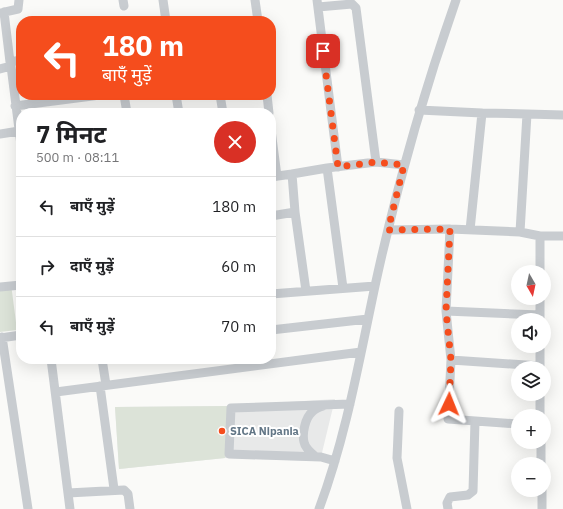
<!DOCTYPE html>
<html lang="hi">
<meta charset="utf-8">
<style>
:root{--surface:#fff;--page:#f6f6f6;--text:#202124;--muted:#757577;--line:#e0e0e0}
body{margin:0;font-family:"IBM Plex Sans","Noto Sans Devanagari",sans-serif;background:var(--page);color:var(--text);height:100vh;display:flex;flex-direction:column;font-size:15px;white-space:nowrap}
*{box-sizing:border-box;margin:0}
p{font-size:13px;color:var(--muted)}
.icon{flex:none;width:22px;height:22px;fill:none;stroke:currentColor;stroke-width:2;stroke-linecap:round;stroke-linejoin:round}
.map{position:relative;flex:1;overflow:hidden}
.drawer{position:absolute;left:16px;top:108px;width:260px;height:256px;display:flex;flex-direction:column;background:var(--surface);border-radius:16px;box-shadow:0 4px 16px #0002}
.drawer>*{flex:none}
.top-card{position:absolute;left:16px;top:16px;width:260px;height:84px;border-radius:16px;box-shadow:0 4px 16px #0002;background:#f54d1d;color:#fff;overflow:hidden}
.needle{width:26px;rotate:171deg}
.buttons{position:absolute;left:511px;top:265px;display:grid;gap:8px}
.buttons a{display:grid;place-items:center;width:40px;height:40px;border-radius:50%;background:var(--surface);box-shadow:0 4px 16px #0002;font-size:20px}
.pin{position:absolute;display:grid;place-items:center;width:34px;height:34px;color:#fff;margin:-17px;border-radius:8px;box-shadow:0 2px 6px #0006}
.me{position:absolute;width:44px;margin:-22px;rotate:2deg;stroke-linejoin:round;filter:drop-shadow(0 0 3px #0008)}
.turn{display:flex;align-items:center;gap:14px;height:84px;padding:0 20px;font-size:18px}
.turn .icon{width:52px;height:52px;stroke-width:2.5}
.turn b{display:block;font-size:28px;line-height:34px}
.round{display:grid;place-items:center;flex:none;width:42px;height:42px;border-radius:21px;background:var(--page)}
.overview{display:flex;align-items:center;justify-content:space-between;height:68px;padding:0 20px}
h1{font-size:24px;font-weight:700;line-height:30px}
ul{padding:0;list-style:none}
li{display:flex;align-items:center;gap:12px;height:60px;padding:0 20px;border-top:1px solid var(--line)}
li div{flex:1}
li b{display:block;font-size:15px}
li em{font-style:normal}
.map>svg:first-child{display:block}
</style>
<div class="map">
<svg width="563" height="509" viewBox="0 0 563 509">
<rect width="100%" height="100%" fill="#fafaf8"/>
<!-- built -->
<path fill="#e8e9e9" d="M335,399l-15,62 -95,-3 -106,11 -4,-62 113,-1z"/>
<!-- green -->
<path fill="#dce3d8" d="M11,284l6,46 -17,2v-46z
M228,406l-3,52 -106,11 -4,-62z"/>
<g fill="none" stroke-linecap="round" stroke-linejoin="round">
<!-- minor -->
<path stroke="#c8ccd0" stroke-width="9" d="M123,0l1,6
M163,0l3,21
M255,0l3,21
M317,0l21,167
M318,7l34,-3 4,4 20,154 -49,6
M4,12l6,50 11,-2
M0,13l18,-4 1,-9
M0,69l11,-3 10,79
M124,95l3,18
M176,95l3,18
M220,95l3,18
M267,95l2,18
M15,106l85,-11
M419,110l63,3
M271,130l6,46
M0,134l19,-3
M376,162l28,3
M292,174l35,-6 16,120
M271,177l21,-3 3,38
M271,216l24,-4 11,79
M450,229l-4,82 5,49 -3,59 70,5
M388,230l62,-1 70,3 7,-118 36,1
M470,230l12,-117 45,1
M520,232l20,4
M540,272v-36h23
M0,287l21,-2
M271,294l104,-8
M540,298v22
M446,311l94,4
M271,330l97,-11
M2,337l26,172
M0,338l21,-3
M540,346v22
M51,359l19,150
M102,359l4,26
M451,360l89,6
M100,386l14,103
M56,392l305,-40
M540,394v22
M399,411l-2,47 10,51
M541,442v22
M316,457c-5,-4 -11,-9 -12,-15 -2,-8 1,-24 8,-30 3,-3 8,-5 11,-6
M335,461l-14,-4 -92,-3 2,-46 119,-4
M542,490v19
M68,493l56,-3 4,4 2,15
M319,509c27,-72 40,-148 56,-223 21,-97 48,-192 81,-286
M448,509l-1,-6 3,-6 18,-2 5,-4 2,-70"/>
</g>
<g fill="none" stroke-linecap="round" stroke-linejoin="round">
<!-- route -->
<path stroke="#f54d1d" stroke-width="7" stroke-dasharray="0 12.6" d="M323,51l15,116 38,-5 28,3 -16,65 62,-1 -4,82 5,49 -2,44"/>
</g>
<!-- markers -->
<circle fill="#f54d1d" stroke="#fff" stroke-width="1.5" cx="222" cy="431" r="4"/>
<g text-anchor="middle" stroke-width="4" stroke-linejoin="round" paint-order="stroke">
<!-- poi labels -->
<g font-size="11" font-weight="bold" fill="#627686" stroke="#fff" text-anchor="start">
<text x="230" y="435">SICA Nipania</text>
</g>
</g>
</svg>
<div class="buttons">
<a><svg class="needle" viewBox="-14 -14 28 28"><path d="M0-13l5 13h-10z" fill="#e53935"/><path d="M0 13l5-13h-10z" fill="#757577"/></svg></a>
<a><svg class="icon" aria-label="sound" viewBox="0 0 24 24"><path d="M4 9h4l5-4v14l-5-4H4zM17 9q2 3 0 6"/></svg></a>
<a><svg class="icon" aria-label="layers" viewBox="0 0 24 24"><path d="M12 4l9 5-9 5-9-5zM3 14l9 5 9-5"/></svg></a>
<a>+</a>
<a>−</a>
</div>
<div class="pin" style="left:323px;top:51px;background:#d93025"><svg class="icon" aria-label="arrive" viewBox="0 0 24 24"><path d="M6 21V4h12l-3 4 3 4H6"/></svg></div>
<svg class="me" style="left:449px;top:404px" viewBox="-20 -20 40 40"><path d="M0-17L14 15 0 8-14 15z" fill="#f54d1d" stroke="#fff" stroke-width="4"/></svg>
<div class="top-card">
<div class="turn"><svg class="icon" aria-label="left" viewBox="0 0 24 24"><path d="M17 20v-9H6M10 6l-5 5 5 5"/></svg><div><b>180 m</b>बाएँ मुड़ें</div></div>
</div>
<section class="drawer">
<div class="overview"><div><h1>7 मिनट</h1><p>500 m · 08:11</p></div><a class="round" style="background:#d93025;color:#fff"><svg class="icon" aria-label="close" viewBox="0 0 24 24"><path d="M6 6l12 12M18 6L6 18"/></svg></a></div>
<ul>
<li><svg class="icon" aria-label="left" viewBox="0 0 24 24"><path d="M17 20v-9H6M10 6l-5 5 5 5"/></svg><div><b>बाएँ मुड़ें</b></div><em>180 m</em></li>
<li><svg class="icon" aria-label="right" viewBox="0 0 24 24"><path d="M7 20v-9h11M14 6l5 5-5 5"/></svg><div><b>दाएँ मुड़ें</b></div><em>60 m</em></li>
<li><svg class="icon" aria-label="left" viewBox="0 0 24 24"><path d="M17 20v-9H6M10 6l-5 5 5 5"/></svg><div><b>बाएँ मुड़ें</b></div><em>70 m</em></li>
</ul>
</section>
</div>
